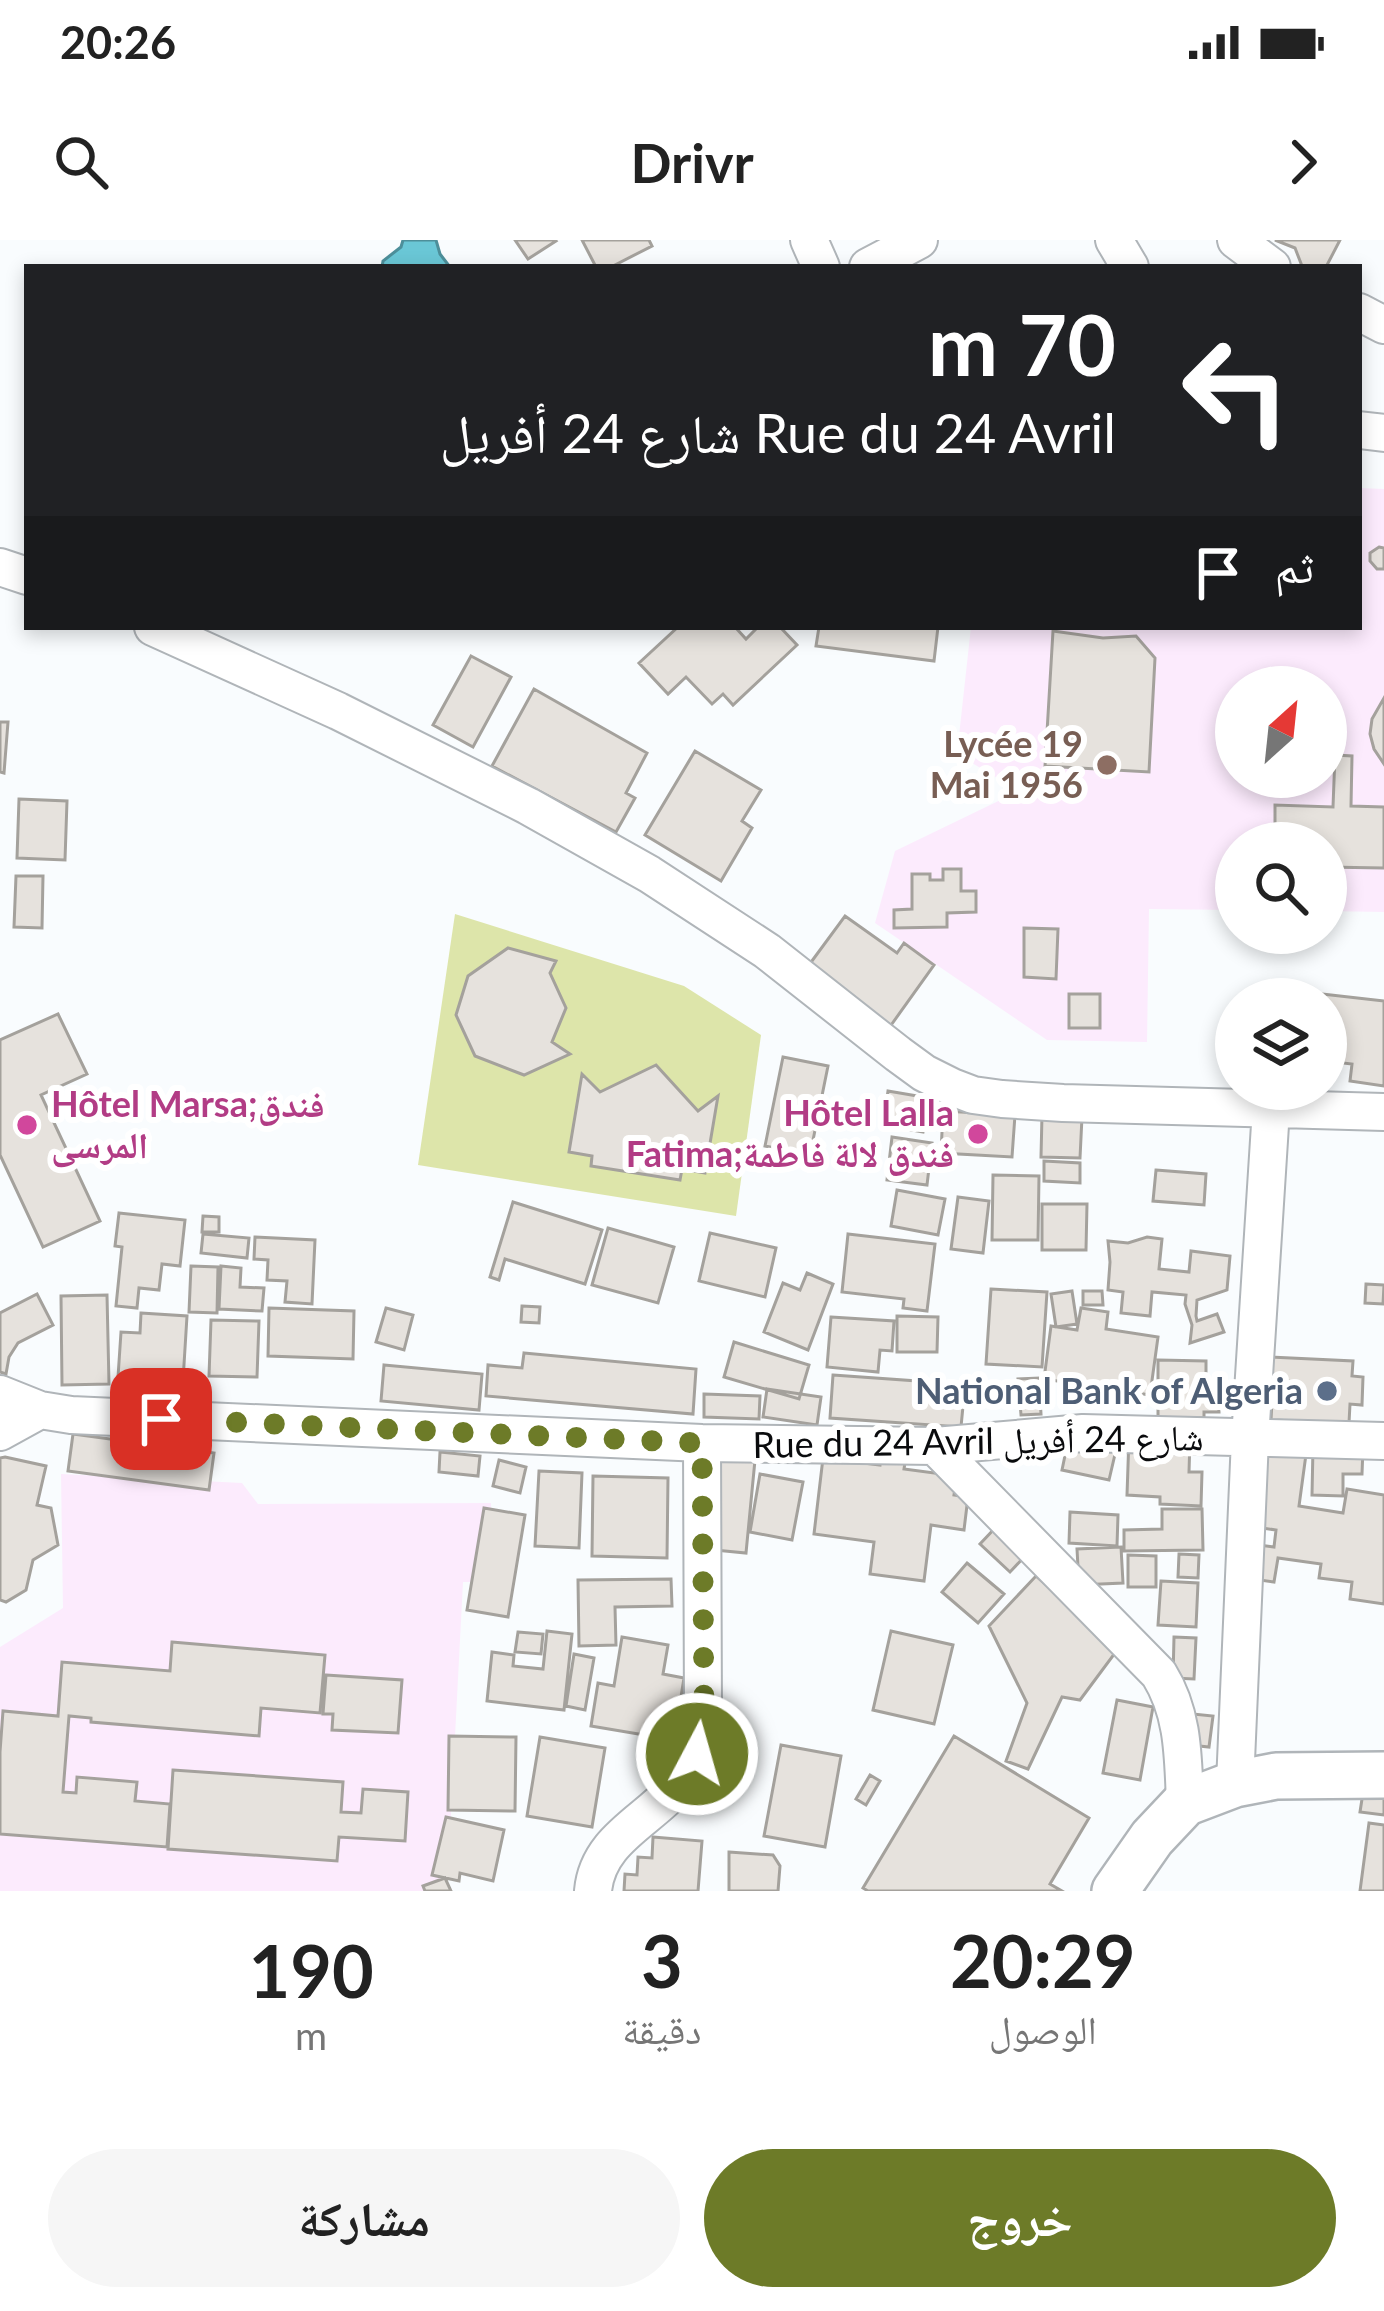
<!DOCTYPE html>
<html lang="ar">
<meta charset="utf-8">
<style>
:root{--surface:#fff;--page:#f6f6f6;--text:#222;--muted:#767676;--accent:#6d7b28}
body{margin:0;font-family:Lato,"Noto Naskh Arabic",sans-serif;background:var(--page);color:var(--text);direction:rtl;height:100vh;display:flex;flex-direction:column;font-size:45px;white-space:nowrap}
*{box-sizing:border-box;margin:0}
p{font-size:39px;color:var(--muted)}
.icon{flex:none;width:66px;height:66px;fill:none;stroke:currentColor;stroke-width:2;stroke-linecap:round;stroke-linejoin:round}
.map{position:relative;height:1651px;overflow:hidden;direction:ltr}
.drawer{display:flex;flex-direction:column;background:var(--surface);flex:1}
.drawer>*{flex:none}
.banner{position:absolute;left:24px;top:24px;width:1338px;height:366px;border-radius:0px;box-shadow:0 6px 18px #0003;direction:rtl;background:#202124;color:#fff;overflow:hidden}
.needle{width:78px;rotate:27deg}
.controls{position:absolute;left:1215px;top:426px;display:grid;gap:24px}
.controls a{display:grid;place-items:center;width:132px;height:132px;border-radius:50%;background:var(--surface);box-shadow:0 6px 18px #0003;font-size:60px}
.pin{position:absolute;display:grid;place-items:center;width:102px;height:102px;color:#fff;margin:-51px;border-radius:24px;box-shadow:0 6px 18px #0006}
.me{position:absolute;width:132px;margin:-66px;rotate:6deg;stroke-linejoin:round;filter:drop-shadow(0 0 9px #0008)}
.turn{display:flex;align-items:center;gap:42px;height:252px;padding:0 48px;font-size:54px}
.turn .icon{width:156px;height:156px;stroke-width:2.5}
.turn b{display:block;font-size:84px;line-height:102px}
.then{display:flex;align-items:center;height:114px;padding:0 48px;background:#0003;gap:24px;font-size:45px}
.eta{display:flex;justify-content:space-evenly;align-items:center;height:204px;text-align:center}
.eta b{font-size:72px;font-weight:700;line-height:84px}
.primary-button{display:flex;gap:24px;margin-top:auto;padding:24px 48px}
.primary-button a{flex:1;height:138px;border-radius:72px;background:var(--accent);color:#fff;font-size:48px;font-weight:700;line-height:138px;text-align:center}
.primary-button a+a{background:var(--page);color:var(--text)}
.status{display:flex;justify-content:space-between;align-items:center;height:84px;padding:0 60px;background:var(--surface);direction:ltr}
.status svg{height:33px;fill:currentColor}
header{display:flex;justify-content:space-between;align-items:center;height:156px;padding:0 48px;background:var(--surface);font-size:54px;font-weight:700}
.map>svg:first-child{display:block}
</style>
<div class="status"><b>20:26</b><svg viewBox="0 0 49 12"><path d="M0 12V9h3v3zM5 12V6h3v6zM10 12V3h3v9zM15 12V0h3v12zM26 1h20v11H26zM47 4h2v5h-2z"/></svg></div>
<header><svg class="icon" aria-label="forward" viewBox="0 0 24 24"><path d="M9 5l7 7-7 7"/></svg>Drivr<svg class="icon" aria-label="search" viewBox="0 0 24 24"><circle cx="10" cy="10" r="6"/><path d="M15 15l6 6"/></svg></header>
<div class="map">
<svg width="1384" height="1651" viewBox="0 0 1384 1651">
<rect width="100%" height="100%" fill="#f9fcfe"/>
<!-- education -->
<path fill="#fcebfd" fill-rule="evenodd" d="M1359,248l25,1v423l-58,-1v-68h-90v67l-87,-1 -2,133 -100,-2 -172,-117 20,-72 124,-60 -62,-37 14,-127h388zM1236,447h90v90h-90z
M61,1234l181,9 16,21 233,-1 3,79h-31l-16,309h-447v-244l63,-39z"/>
<!-- green -->
<path fill="#dde5aa" d="M455,674l229,72 77,49 -25,181 -318,-51z"/>
<!-- water -->
<path fill="#6ac7d6" stroke="#4d8f9a" stroke-width="3" d="M403,0h33l4,14 10,13h-68l1,-6 18,-14z"/>
<!-- building -->
<path fill="#e6e2dd" stroke="#a4a19c" stroke-width="3" d="M515,0h40l1,1 -28,18z
M582,0h67l3,6 -41,21h-15z
M1275,0h65l-14,27 -24,-1 -7,-18z
M1379,307l5,1v21h-7l-7,-8v-8z
M678,387h57l11,12 12,-12h22l17,18 -64,60 -10,-11 -11,10 -26,-27 -18,17 -29,-31z
M819,387h119l-4,34 -118,-15z
M1053,391l50,7 33,-2 19,22 -6,114 -104,-6z
M471,416l40,21 -38,70 -40,-22z
M534,449l113,64 -21,40 9,5 -19,34 -124,-66z
M1384,458v66l-10,-15 -4,-15 2,-15z
M0,482h8l-4,51 -4,-1z
M695,511l66,39 -19,31 10,7 -31,53 -76,-46z
M1335,515l17,1 -1,50 33,1v61l-58,-1v-24h-51v-38l58,2z
M19,559l48,2 -2,59 -48,-2z
M943,629h18v22h15v21l-29,1v14l-53,1v-18l18,-1v-35h18v6h13z
M16,636h27l-1,52 -28,-1z
M845,676l52,37 7,-10 30,22 -45,63 -83,-59z
M1024,688l34,1 -2,50 -32,-2z
M508,708l48,13 -6,12 16,35 -14,34 18,12 -46,21 -49,-19 -19,-41 12,-39z
M1287,750l97,11v85l-34,-5 2,-17 -26,-3v-62h-40z
M1069,754h31v34h-31z
M58,774l29,60 -46,21 59,126 -57,26 -43,-92v-115z
M783,817l45,9 -18,89 -45,-9z
M656,825l42,46 20,-15 -13,77 -23,-4 -2,11 -89,-14 1,-10 -23,-4 13,-78 18,18z
M888,851l41,7 -6,34 -40,-7z
M943,871l72,4 -3,42 -71,-4z
M1042,875l40,2 -2,41 -39,-1z
M892,897l40,6 -5,42 -40,-5z
M1044,921l36,2v20l-36,-2z
M1156,930l50,4 -2,31 -51,-4z
M993,935l46,1 -1,64h-46z
M897,950l48,9 -7,36 -47,-9z
M958,957l31,4 -6,52 -32,-4z
M513,962l89,28 -17,54 -80,-25 -6,21 -9,-3z
M1042,964h45l-1,46h-44z
M119,973l66,7 -5,46 -18,-2 -3,26 -20,-2 -2,20 -21,-2 6,-59 -7,-1z
M203,976l16,1v15h-17z
M608,988l66,19 -16,56 -66,-18z
M710,993l66,15 -11,49 -66,-16z
M203,994l46,4 -2,20 -46,-5z
M848,994l87,10 -8,67 -24,-3 1,-9 -62,-7z
M255,997l60,3 -3,64 -27,-2 2,-21 -20,-1 1,-20 -14,-1z
M1147,997l15,2 -3,30 30,3 2,-21 39,5 -3,34 -30,10 -1,16 1,5 20,-7 7,18 -34,11 2,-18 -7,-21 1,-9 -34,-3 -2,24 -29,-3 2,-21 -15,-2 2,-28 -2,-21 20,2z
M191,1026l27,1 -1,46 -28,-1z
M221,1026l20,2 -1,19 24,1 -2,23 -43,-2z
M807,1033l26,11 -25,66 -44,-18 19,-49 17,7z
M1366,1044l18,1 -1,19 -18,-1z
M991,1049l56,3 -5,75 -56,-3z
M1072,1051l5,33 -21,3 -5,-33z
M1083,1051h19l1,14h-20z
M37,1054l16,31 -35,18 -9,14 -3,17 -6,-2v-59z
M107,1055l2,89 -47,1 -1,-89z
M522,1066l18,1 -1,16 -18,-1z
M269,1068l85,3 -1,48 -85,-3z
M386,1068l27,7 -9,35 -28,-8z
M1081,1068l27,4 -2,17 52,8 -8,58 -106,-16 7,-53 26,4z
M141,1073l46,3 -5,81 -65,-5 4,-60 19,1z
M897,1076l41,1 -1,35h-40z
M831,1077l63,4 -2,30 -12,-1 -2,22 -51,-5z
M211,1080l48,1 -2,56 -48,-1z
M734,1102l75,23 -10,34 -75,-22z
M524,1113l172,16 -3,45 -207,-18 2,-31 34,3z
M1269,1117l84,4 -1,15 11,1 -1,28 -12,-1 -1,19 -78,-3 1,-19 20,1 1,-21 -24,-1z
M1158,1120l48,1v33h12l1,18h-15v6h-46z
M384,1125l98,9 -3,36 -98,-9z
M833,1135l112,8 -1,12 20,1 -3,31 -131,-9z
M1039,1138l2,36 -20,1 -3,-36z
M767,1149l54,8 -4,28 -54,-8z
M704,1154l56,2 -1,23 -55,-2z
M73,1194l141,19 -5,37 -141,-19z
M1129,1197l61,2 -1,33h13l-1,34 -41,-2v-7l-33,-2z
M1261,1200l46,7 -8,59 44,7 4,-24 37,6v109l-34,-5 2,-17 -33,-4 2,-14 -43,-6 -4,24 -28,-4 5,-34 23,3 2,-17 -27,-4z
M1068,1201l48,9 -7,30 -47,-10z
M1313,1207l50,1 -1,26h-19v22l-31,-1z
M440,1212l40,4 -2,20 -39,-4z
M881,1214l25,3 -2,12 53,7 -3,19 14,2 -4,33 -33,-5 -7,56 -54,-7 4,-32 -60,-8 9,-76 57,7z
M714,1216l41,4 -9,93 -42,-4z
M5,1217l41,9 -9,39 14,3 7,37 -25,15 -7,30 -20,12 -6,-2v-142z
M499,1220l27,7 -6,26 -27,-7z
M539,1231l43,2 -3,75 -44,-2z
M760,1234l43,8 -11,58 -42,-8z
M593,1236l75,2 -1,80 -75,-2z
M484,1268l41,7 -17,102 -41,-7z
M1162,1269h40l1,41 -79,1v-21l38,-1z
M1070,1272l48,3 -1,31 -48,-3z
M997,1286l30,28 -17,18 -30,-28z
M1121,1307l2,36 -44,2 -2,-36z
M1179,1314l20,1 -1,23 -20,-1z
M1128,1315l28,1v31h-28z
M967,1323l37,31 -26,29 -36,-31z
M1036,1336l82,73 -38,51 -18,-3 -34,72 -22,-8 21,-58 -38,-77z
M671,1339l1,27 -57,1 1,38 -37,1 -1,-66z
M1161,1341l37,2 -2,44 -38,-2z
M547,1391l25,3 -8,76 -77,-9 5,-49 22,3 -1,11 30,3z
M891,1391l62,14 -19,79 -61,-14z
M518,1392l25,2 -2,20 -26,-2z
M622,1397l46,8 -5,29 21,4 -10,62 -83,-14 7,-43 16,3z
M1174,1397l22,1 -2,41 -21,-1z
M172,1402l153,13 -5,58 -59,-5 -2,28 -168,-14v-4l-22,-2 -6,76 13,1 1,-16 60,5 -2,19 35,3 -3,43 -167,-13v-82l3,-41 55,5 4,-54 108,9z
M574,1414l20,4 -9,52 -19,-4z
M326,1435l76,5 -4,53 -66,-3 1,-16h-10z
M1117,1460l36,7 -13,73 -37,-7z
M1183,1473l30,3 -4,31 -29,-3z
M449,1496l67,1 -1,74 -67,-1z
M954,1496l135,82 -39,66 12,7h-194l-5,-3z
M540,1497l65,11 -13,79 -65,-11z
M781,1505l60,11 -16,91 -61,-11z
M173,1530l170,12 -2,30 20,1 2,-24 45,3 -3,49 -66,-4 -2,24 -169,-12z
M870,1535l10,6 -14,24 -10,-6z
M1364,1546l20,3v26l-24,-3z
M446,1577l58,13 -11,51 -33,-8 -1,8 -27,-6z
M1369,1583l15,2v66h-24z
M653,1597l49,4 -4,50h-74l1,-17 12,1 1,-18 14,1z
M729,1612l44,3 7,11 -2,25h-49z
M445,1638l6,13h-26l-2,-5z"/>
<g fill="none" stroke-linecap="round" stroke-linejoin="round">
<defs>
<path id="minor" d="M809,0l12,27
M1114,0l16,27
M1236,0l36,27
M868,27l51,-27
M1359,72l25,13
M1359,190l25,3
M0,327l27,9
M153,387l185,84 190,95 121,68 118,77 131,103 26,19 28,14 21,8 29,4 61,4 321,9
M0,1154l40,16 31,5 631,28 233,3 148,-13 301,8
M0,1192l40,-22
M935,1206l224,228c25,40 24,84 26,129
M1235,1544l15,-345 21,-330
M593,1651c5,-55 60,-71 89,-111 14,-20 18,-40 21,-64l-1,-273"/>
<path id="major" d="M1115,1651l37,-53 33,-35 50,-19 41,-8 108,-1"/>
</defs>
<!-- minor casing -->
<use href="#minor" stroke="#b0b5b9" stroke-width="40"/>
<!-- major casing -->
<use href="#major" stroke="#b0b5b9" stroke-width="50"/>
<!-- minor -->
<use href="#minor" stroke="#fff" stroke-width="36"/>
<!-- major -->
<use href="#major" stroke="#fff" stroke-width="45"/>
</g>
<g fill="none" stroke-linecap="round" stroke-linejoin="round">
<!-- route -->
<path stroke="#6d7b28" stroke-width="21" stroke-dasharray="0 37.8" d="M161,1179l541,24 2,273 -7,38"/>
</g>
<!-- markers -->
<circle fill="#8d6e63" stroke="#fff" stroke-width="4.5" cx="1107" cy="525" r="12"/>
<g fill="#d1479c" stroke="#fff" stroke-width="4.5">
<circle cx="27" cy="885" r="12"/>
<circle cx="978" cy="894" r="12"/>
</g>
<circle fill="#5c6f8a" stroke="#fff" stroke-width="4.5" cx="1327" cy="1151" r="12"/>
<g text-anchor="middle" stroke-width="12" stroke-linejoin="round" paint-order="stroke">
<!-- education labels -->
<g font-size="36" font-weight="bold" fill="#785e54" stroke="#fff" text-anchor="end">
<text x="1083" y="517">Lycée 19<tspan x="1083" dy="41">Mai 1956</tspan></text>
</g>
<!-- hotel labels -->
<g font-size="36" font-weight="bold" fill="#b23c85" stroke="#fff" text-anchor="start">
<text x="51" y="877">Hôtel Marsa;فندق<tspan x="51" dy="41">المرسى</tspan></text>
<text x="954" y="886" text-anchor="end">Hôtel Lalla<tspan x="954" dy="41">Fatima;فندق لالة فاطمة</tspan></text>
</g>
<!-- service labels -->
<g font-size="36" font-weight="bold" fill="#4e5e75" stroke="#fff" text-anchor="end">
<text x="1303" y="1164">National Bank of Algeria</text>
</g>
<!-- street labels -->
<g font-size="36" fill="#0a0b0d" stroke="#fff">
<text transform="translate(978 1201) rotate(-1)" y="13">Rue du 24 Avril شارع 24 أفريل</text>
</g>
</g>
</svg>
<div class="controls">
<a><svg class="needle" viewBox="-14 -14 28 28"><path d="M0-13l5 13h-10z" fill="#e53935"/><path d="M0 13l5-13h-10z" fill="#767676"/></svg></a>
<a><svg class="icon" aria-label="search" viewBox="0 0 24 24"><circle cx="10" cy="10" r="6"/><path d="M15 15l6 6"/></svg></a>
<a><svg class="icon" aria-label="layers" viewBox="0 0 24 24"><path d="M12 4l9 5-9 5-9-5zM3 14l9 5 9-5"/></svg></a>
</div>
<div class="pin" style="left:161px;top:1179px;background:#d93025"><svg class="icon" aria-label="arrive" viewBox="0 0 24 24"><path d="M6 21V4h12l-3 4 3 4H6"/></svg></div>
<svg class="me" style="left:697px;top:1514px" viewBox="-20 -20 40 40"><circle r="17" fill="#6d7b28" stroke="#fff" stroke-width="3"/><path d="M0-11L8 9 0 5-8 9z" fill="#fff"/></svg>
<div class="banner">
<div class="turn"><svg class="icon" aria-label="left" viewBox="0 0 24 24"><path d="M17 20v-9H6M10 6l-5 5 5 5"/></svg><div><b>70 m</b>Rue du 24 Avril شارع 24 أفريل</div></div>
<div class="then">ثم<svg class="icon" aria-label="arrive" viewBox="0 0 24 24"><path d="M6 21V4h12l-3 4 3 4H6"/></svg></div>
</div>
</div>
<section class="drawer">
<div class="eta">
<div><b>20:29</b><p>الوصول</p></div>
<div><b>3</b><p>دقيقة</p></div>
<div><b>190</b><p>m</p></div>
</div>
<div class="primary-button"><a>خروج</a><a>مشاركة</a></div>
</section>
